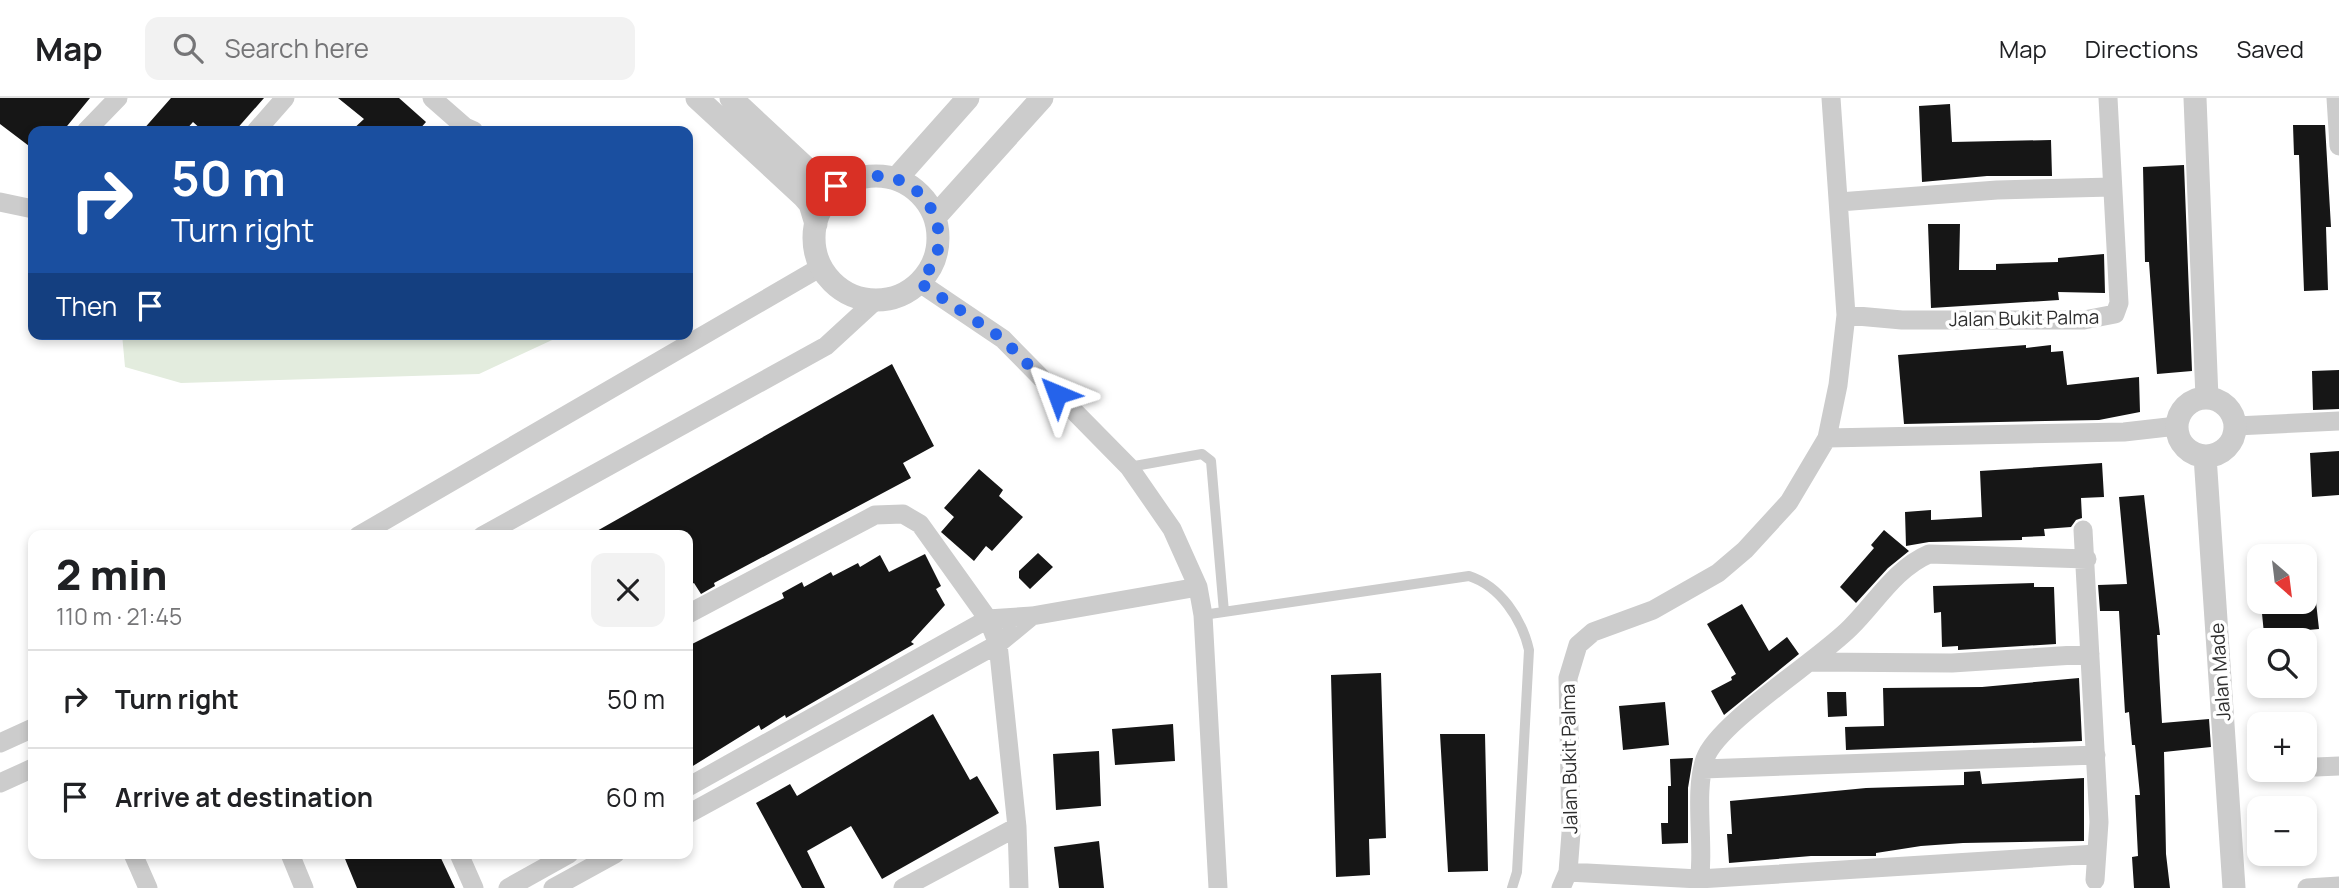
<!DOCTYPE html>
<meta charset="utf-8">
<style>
:root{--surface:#fff;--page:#f2f2f2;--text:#202124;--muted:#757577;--line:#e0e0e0}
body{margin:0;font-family:Manrope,sans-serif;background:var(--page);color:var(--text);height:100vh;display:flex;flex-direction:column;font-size:26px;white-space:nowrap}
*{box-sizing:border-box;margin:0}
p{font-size:23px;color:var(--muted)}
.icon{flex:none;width:38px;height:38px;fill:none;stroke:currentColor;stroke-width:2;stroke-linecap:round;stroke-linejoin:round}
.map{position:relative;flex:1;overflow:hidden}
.sheet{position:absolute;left:28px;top:432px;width:665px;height:329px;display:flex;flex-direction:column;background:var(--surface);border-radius:14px;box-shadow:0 4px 10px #0003}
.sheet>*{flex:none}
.banner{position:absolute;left:28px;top:28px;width:665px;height:214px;border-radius:14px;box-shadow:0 4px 10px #0003;background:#1a4fa0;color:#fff;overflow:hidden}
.needle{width:46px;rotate:152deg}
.tools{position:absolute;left:2247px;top:446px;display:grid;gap:14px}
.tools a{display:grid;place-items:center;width:70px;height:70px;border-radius:14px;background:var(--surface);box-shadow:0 4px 10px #0003;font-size:35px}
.pin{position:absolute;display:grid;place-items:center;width:60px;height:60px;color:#fff;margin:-30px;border-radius:14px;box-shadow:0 4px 10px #0006}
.me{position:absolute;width:77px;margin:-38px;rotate:316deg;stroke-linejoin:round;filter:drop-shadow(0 0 5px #0008)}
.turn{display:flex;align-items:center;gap:24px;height:147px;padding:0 28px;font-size:32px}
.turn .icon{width:91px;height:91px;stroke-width:2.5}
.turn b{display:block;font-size:49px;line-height:60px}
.then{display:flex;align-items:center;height:66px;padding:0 28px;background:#0003;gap:14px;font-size:26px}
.round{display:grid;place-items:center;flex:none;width:74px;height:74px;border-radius:14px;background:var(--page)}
.overview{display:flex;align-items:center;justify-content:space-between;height:119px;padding:0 28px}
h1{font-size:42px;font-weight:800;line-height:52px}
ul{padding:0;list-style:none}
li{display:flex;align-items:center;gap:21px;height:98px;padding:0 28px;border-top:2px solid var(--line)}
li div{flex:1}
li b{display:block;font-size:26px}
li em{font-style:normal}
header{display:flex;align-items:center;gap:42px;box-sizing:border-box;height:98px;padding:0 35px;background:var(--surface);border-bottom:2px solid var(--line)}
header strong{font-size:33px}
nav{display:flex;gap:38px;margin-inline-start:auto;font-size:24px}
.search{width:490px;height:63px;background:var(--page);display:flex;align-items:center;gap:18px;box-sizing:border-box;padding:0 24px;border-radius:14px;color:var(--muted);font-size:26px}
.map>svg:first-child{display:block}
</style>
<header>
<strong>Map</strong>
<div class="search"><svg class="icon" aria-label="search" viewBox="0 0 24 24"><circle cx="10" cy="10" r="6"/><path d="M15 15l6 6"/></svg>Search here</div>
<nav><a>Map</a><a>Directions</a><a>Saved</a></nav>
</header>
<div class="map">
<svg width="2339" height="790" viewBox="0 0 2339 790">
<rect width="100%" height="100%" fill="#fff"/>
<!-- green -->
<path fill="#e3ecde" d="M122,236h443l-86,40 -298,9 -56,-16z"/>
<!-- building -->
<path fill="#161616" d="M0,0h90l-27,33h-30v18l-33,-25z
M171,0h93l-29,33h-32l-10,-9 -8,9h-43z
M338,0h61l27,24 -8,9h-67l13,-12z
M1950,6l2,38 99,-2 1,36h-65l-65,6 -3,-76z
M2293,27h32l6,102h-5l2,63 -24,1 -5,-136h-5z
M2184,67l8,206 -35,3 -8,-112h-4l-2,-95z
M1928,126h32l-1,46h37v-6l62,-2v-4l46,-4 1,39 -47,-1 1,8 -128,8z
M2026,247v3l25,-3v7l12,-1 4,34 72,-8 1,35 -41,8 -195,4 -6,-69z
M892,266l42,82 -31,17 8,15 -197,105 1,3 -14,8 -7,-11 -6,3v-50h-100z
M2339,272v39l-26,1 -1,-39z
M2339,353v44l-27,2 -2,-44z
M2102,365l2,34 -23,1 1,20 -6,2 -5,7 -27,2 1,7 -23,1v3l-93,2 -23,4 -1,-34 26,-2v10l51,-3 -2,-46z
M979,371l24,21 -4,6 24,21 -31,34 -6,-5 -12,15 -33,-29 13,-15 -10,-9z
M2144,397l16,140h-3l5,88 47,-4 2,28 -47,5 2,102 4,34h-36l-2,-31 6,-1 -3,-61h5l-5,-50h-3l-3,-33 -4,1 -6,-102h-19l-2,-26 29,-1 -8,-87z
M1884,432l25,21 -21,17 -32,35 -16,-16 34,-39 -3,-3z
M1038,455l15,14 -23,22 -11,-11v-7z
M925,456l16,32 -5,3 9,16 -34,37 3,2 -128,74 -1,-3 -24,15 -2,-5 -71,44v-123l96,-48 -2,-5 20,-11 2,5 27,-15 2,4 25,-13 2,4 20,-12 9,17z
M2034,485v4h20l2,57 -98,6v-4l-16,1 -1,-35 -7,1 -1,-27z
M2316,504l3,27 -55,5 -3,-31z
M1742,506l27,47 18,-14 12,17 -75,61 -13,-24 21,-11 -1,-3 5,-3 -29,-50z
M1381,575l5,165 -17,1 1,36 -34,2 -5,-202z
M2079,580l3,63 -236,9 -1,-23 39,-1 -1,-38 99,-1z
M1827,594h19l1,24 -19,1z
M1665,604l4,43 -46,5 -4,-44z
M933,616l37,66 7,-4 22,37 -117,66 -31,-53 -44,25 18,37h-23l-46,-85 34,-19 7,12z
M1173,626l2,37 -60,4 -3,-36z
M1440,636h45l3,137 -40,1z
M1099,653l2,55 -45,4 -3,-56z
M1693,660l-5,30v55l-26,1 -1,-21h7v-37h3l-1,-27z
M1980,673l2,13 102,-6v63l-121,2 -42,3 -45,7v3h-65l-82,7 -2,-29h5l-2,-33 136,-13 98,-3v-13z
M1099,743l5,47h-45l-5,-41z
M343,756h96l16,34h-98z"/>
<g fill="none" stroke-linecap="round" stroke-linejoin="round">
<!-- service -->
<path stroke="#ccc" stroke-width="10" d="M1129,369l73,-13 9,7 13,151
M1203,517l266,-39c31,10 53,43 60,74l-12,222 -5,16"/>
<!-- minor -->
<path stroke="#ccc" stroke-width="19" d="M432,0l33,29 9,4
M2336,0l3,48
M86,33l32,-33
M256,33l29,-33
M0,104l33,7
M1839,104l158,-12 115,-3
M920,185l83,56 126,128 43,62 26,58 5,28 15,273
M1846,217l56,5h182l31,-6 4,-11 -11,-205
M2236,328l103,-5
M1827,340l297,-6 53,-6
M2083,432l16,292 -4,58
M358,438l463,-269
M482,438l344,-190 49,-45
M688,516l187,-99 28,-1 17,10 68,95 10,25 19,183 2,61
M1812,564l140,1 138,-9
M0,645l33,-15
M2316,669l23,-1
M1703,671l393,-14
M0,685l33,-15
M688,689l300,-168 44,-3 166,-29
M688,716l310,-170 34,-28
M133,756l15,34
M290,756l14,34
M459,756l15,34
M1568,774l131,7 397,-25
M508,790l61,-34
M553,790l62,-34
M903,790l114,-61
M1561,790l7,-16 3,-39 -3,-155 10,-33 15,-13 60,-22 65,-37 27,-23 44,-48 38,-64 11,-53 8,-70 -15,-217
M1698,790c8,-39 -5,-93 7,-129 12,-36 114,-99 146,-132 25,-25 45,-59 78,-73l158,5
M2307,790l32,-2"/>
<!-- tertiary -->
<path stroke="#ccc" stroke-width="23" d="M697,0l106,98 7,8 6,20
M731,0l88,82 23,6
M2195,0l12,300
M814 140a62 62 0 1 1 124 0a62 62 0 1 1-124 0Z
M896,81l72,-81
M935,119l107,-119
M2177 329a29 29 0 1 1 58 0a29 29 0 1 1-58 0Z
M2205,358l29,432"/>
</g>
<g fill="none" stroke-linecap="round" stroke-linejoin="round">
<!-- route -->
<path stroke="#2563eb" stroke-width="12" stroke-dasharray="0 21.6" d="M836,88c14,1 27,-10 42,-10 34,0 61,30 61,64 0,17 -10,30 -19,43l83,56 54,55"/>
</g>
<g text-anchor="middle" stroke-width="7" stroke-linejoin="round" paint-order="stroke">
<!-- street labels -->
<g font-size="19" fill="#2f2f2f" stroke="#fff">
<text transform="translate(2024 220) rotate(-1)" y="7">Jalan Bukit Palma</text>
<text transform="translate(2220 574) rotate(-94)" y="7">Jalan Made</text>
<text transform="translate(1569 661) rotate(-91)" y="7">Jalan Bukit Palma</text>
</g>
</g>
</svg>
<div class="tools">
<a><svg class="needle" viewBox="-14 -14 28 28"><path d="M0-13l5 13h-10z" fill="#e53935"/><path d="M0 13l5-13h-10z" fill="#757577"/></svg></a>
<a><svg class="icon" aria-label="search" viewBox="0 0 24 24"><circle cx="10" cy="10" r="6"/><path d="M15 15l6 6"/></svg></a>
<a>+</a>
<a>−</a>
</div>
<div class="pin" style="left:836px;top:88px;background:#d93025"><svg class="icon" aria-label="arrive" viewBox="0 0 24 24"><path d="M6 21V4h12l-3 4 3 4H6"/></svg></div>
<svg class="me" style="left:1057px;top:296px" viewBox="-20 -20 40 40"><path d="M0-17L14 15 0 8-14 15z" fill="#2563eb" stroke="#fff" stroke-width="4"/></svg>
<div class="banner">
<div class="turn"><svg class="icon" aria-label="right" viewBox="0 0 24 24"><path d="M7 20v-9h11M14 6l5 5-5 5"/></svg><div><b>50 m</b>Turn right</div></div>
<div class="then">Then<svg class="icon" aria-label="arrive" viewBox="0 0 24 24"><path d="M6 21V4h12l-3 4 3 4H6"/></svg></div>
</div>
<section class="sheet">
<div class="overview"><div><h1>2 min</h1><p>110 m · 21:45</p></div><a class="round"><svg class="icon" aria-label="close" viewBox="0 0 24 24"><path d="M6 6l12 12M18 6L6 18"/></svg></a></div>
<ul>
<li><svg class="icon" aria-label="right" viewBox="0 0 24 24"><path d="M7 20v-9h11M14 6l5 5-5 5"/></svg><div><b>Turn right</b></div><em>50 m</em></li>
<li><svg class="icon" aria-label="arrive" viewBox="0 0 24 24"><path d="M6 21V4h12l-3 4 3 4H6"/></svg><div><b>Arrive at destination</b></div><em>60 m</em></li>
</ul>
</section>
</div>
